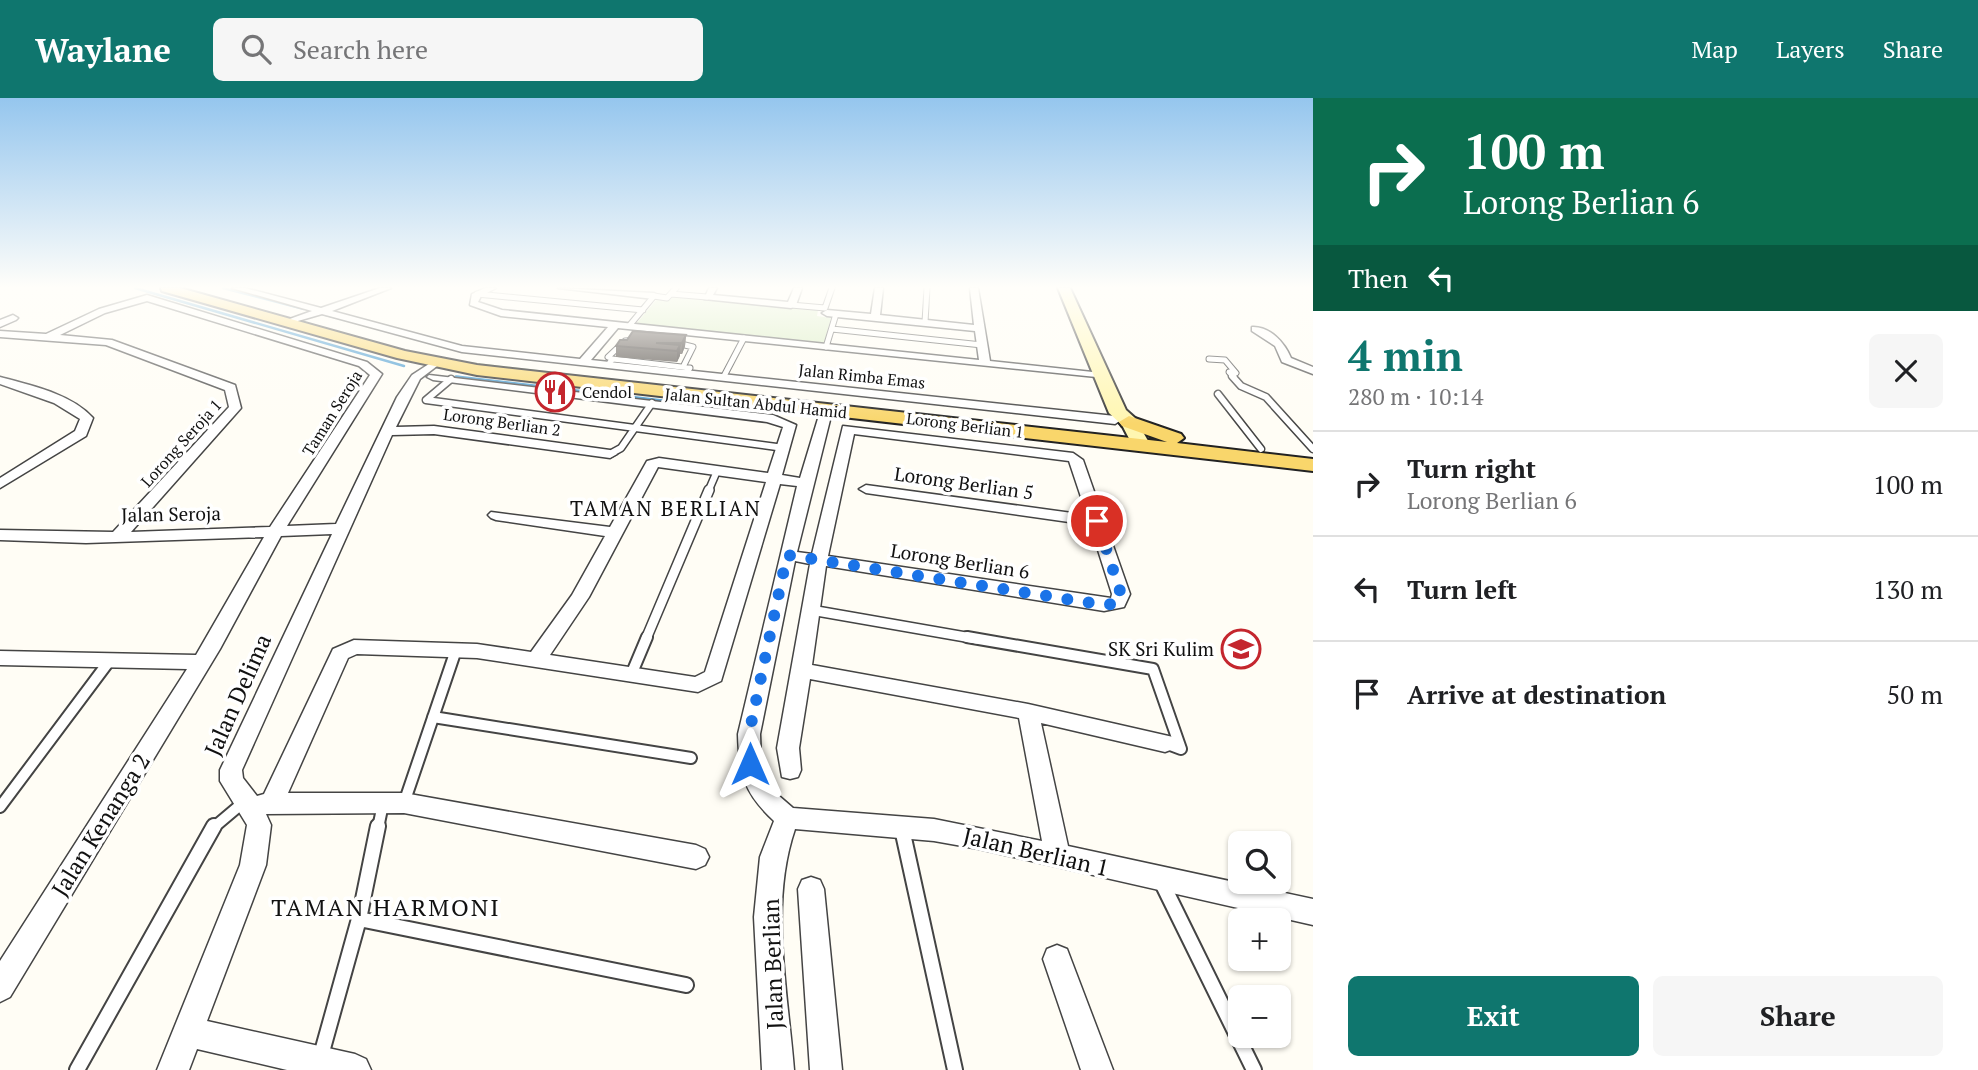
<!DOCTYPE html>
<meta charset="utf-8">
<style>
:root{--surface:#fff;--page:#f6f6f6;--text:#202124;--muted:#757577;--line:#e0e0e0;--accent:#0f766e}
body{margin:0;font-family:"PT Serif",serif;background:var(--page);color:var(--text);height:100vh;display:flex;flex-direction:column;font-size:26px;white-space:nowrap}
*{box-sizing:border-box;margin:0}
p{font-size:23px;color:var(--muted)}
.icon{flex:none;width:38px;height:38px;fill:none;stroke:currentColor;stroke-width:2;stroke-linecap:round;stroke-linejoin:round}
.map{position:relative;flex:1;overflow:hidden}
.sheet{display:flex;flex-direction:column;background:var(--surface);width:665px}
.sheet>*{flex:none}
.top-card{background:#0b6e4f;color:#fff;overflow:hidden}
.fabs{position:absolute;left:1228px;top:733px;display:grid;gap:14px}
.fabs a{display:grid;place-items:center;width:63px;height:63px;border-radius:10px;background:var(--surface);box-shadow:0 2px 5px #0004;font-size:35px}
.pin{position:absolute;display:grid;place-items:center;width:60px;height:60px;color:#fff;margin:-30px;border:4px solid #fff;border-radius:50%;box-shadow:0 2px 7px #0007}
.me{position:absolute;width:77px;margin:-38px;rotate:0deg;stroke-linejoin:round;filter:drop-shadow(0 0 5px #0008)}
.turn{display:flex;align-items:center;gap:24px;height:147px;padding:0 35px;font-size:32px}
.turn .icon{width:91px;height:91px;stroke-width:2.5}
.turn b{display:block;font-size:49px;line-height:60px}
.then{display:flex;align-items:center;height:66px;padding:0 35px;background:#0003;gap:14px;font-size:26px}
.round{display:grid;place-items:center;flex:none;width:74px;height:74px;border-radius:10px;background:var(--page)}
.head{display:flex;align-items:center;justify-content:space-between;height:119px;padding:0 35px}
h1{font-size:42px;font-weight:700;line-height:52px;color:var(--accent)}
.primary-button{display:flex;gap:14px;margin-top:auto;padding:14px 35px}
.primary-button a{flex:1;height:80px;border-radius:10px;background:var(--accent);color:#fff;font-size:28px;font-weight:700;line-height:80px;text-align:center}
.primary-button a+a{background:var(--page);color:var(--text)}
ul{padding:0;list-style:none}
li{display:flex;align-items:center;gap:21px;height:105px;padding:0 35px;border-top:2px solid var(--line)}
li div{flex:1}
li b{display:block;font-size:26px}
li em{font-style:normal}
header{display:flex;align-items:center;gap:42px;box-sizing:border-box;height:98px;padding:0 35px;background:var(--accent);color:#fff}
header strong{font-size:33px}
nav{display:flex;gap:38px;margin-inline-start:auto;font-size:24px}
.search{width:490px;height:63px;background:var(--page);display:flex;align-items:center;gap:18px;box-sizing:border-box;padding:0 24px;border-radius:10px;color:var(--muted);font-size:26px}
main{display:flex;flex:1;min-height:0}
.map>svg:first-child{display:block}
</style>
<header>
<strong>Waylane</strong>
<div class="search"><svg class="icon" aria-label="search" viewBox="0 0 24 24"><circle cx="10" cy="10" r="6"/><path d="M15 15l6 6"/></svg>Search here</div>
<nav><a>Map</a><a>Layers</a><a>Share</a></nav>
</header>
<main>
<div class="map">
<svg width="1313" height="972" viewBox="0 0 1313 972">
<rect width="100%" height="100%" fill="#fffdf5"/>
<!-- green -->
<path fill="#d5ebbd" d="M673,198l145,14 -1,6 14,2 -7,25 -188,-19 21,-25 13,1z
M469,264l473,55 1,3 -477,-55z"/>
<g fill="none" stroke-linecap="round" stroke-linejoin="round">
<!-- stream-far1 -->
<path stroke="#3f96cf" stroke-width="2.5" d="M135,190l269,78
M223,190l81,21
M322,216l20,5
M456,279h3"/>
<!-- stream -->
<path stroke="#3f96cf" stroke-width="3.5" d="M456,279l215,25"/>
<defs>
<path id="lane-far4" d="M477,196l166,16
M671,196l36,3
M791,207l34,3 7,-20
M925,224l2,-34
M629,228l25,-30 13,2 9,-10
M832,231l150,16
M677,245l16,4 -10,20
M826,249l10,-33
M613,261l-5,-2 17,-16 13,-1
M1209,261l16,1 11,13 -7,-1 5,5
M610,264l3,-3 77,9 -3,4
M724,278l20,-38"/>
<path id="lane-far3" d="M1232,278l9,10 25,11 47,52
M451,281l-25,21 358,48
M1218,296l43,55
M610,356l11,-6 31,-45
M708,394l9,-21"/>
<path id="lane-far2" d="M811,512l166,29
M646,541l63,-149"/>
<path id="lane-far1" d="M967,539l186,32 28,80 -16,-6
M631,577l16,-38
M433,619l258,41
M404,705l52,-153
M0,709l110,-147
M213,730l32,-27
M378,730l5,-24"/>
<path id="lane" d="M902,731l53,241
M1162,785l92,187
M359,821l327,66
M320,961l39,-140 19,-93
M77,972l137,-244"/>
<path id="street" d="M232,190h13l76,20 59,-20h11l-59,23 130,35 118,13 28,-32 -107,-11 -31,-11 2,-11 13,-6h11l-15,8 -3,6 24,8 477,50 -4,-29 -148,-15 -5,-3 5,-3 44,4 4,-26h8l-3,27 94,10 -4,-37h8l12,73 112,12 6,3 -2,2 -488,-50 -27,32 524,56 6,4 -6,4 -653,-72 -140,-38 -38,11v-4l28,-10z
M558,190l96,5 5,3 -5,3z
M709,190h8l-4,7 75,7 6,-14h8l-6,17 -5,3 -87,-9z
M147,197l220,67 15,12 -95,152 49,-2 61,-127 15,-22 23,-15 6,3 -21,16 -24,48 38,-1 176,24 7,4 -7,4 -176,-24 -42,1 -150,335 1,8 14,18 7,-2 69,-145 21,-9 123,4 54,8 41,-57 33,-59 -109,-16 -5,-2 -3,-3 3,-3 119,15 37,-66 12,-3 109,15 15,-46 -16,-5 -334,-42 -6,-3 2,-2 344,40 23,10 -14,50 18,3 20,-66 6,-4 6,4 -35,140 15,2 31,-128 230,27 10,7 47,134 -6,13 -20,4 -278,-45 -14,99 216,39 145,33 3,6 -3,6 -8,3 -124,-29 27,123 245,53v26l-334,-76 -45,-8 -139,-12c-26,76 -7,163 -1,241h-32l-8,-153 6,-60 14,-36c-30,-28 -35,-47 -36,-87l59,-248 -17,-2 -59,197 -23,11 -221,-34 -120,-4 -9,4 -60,135h116l292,52 9,4 4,8 -4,8 -9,4 -292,-56 -138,1 5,11 -5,40 -59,156 148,33 11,5 5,11h-84l-90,-21 -8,21h-32l83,-205 7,-40 -27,-44v-11l112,-236 -51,2 -61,113 -210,348 -10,5v-41l187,-292 -187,-4v-14l196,4 68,-118 -178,6 -86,-3v-10l113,2 116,-125 -4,-17 -119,-45 -106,-8v-6l46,3 53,-25zM147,203l212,65 11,9 -100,152 -139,5 110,-124 -6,-23 -123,-45 -52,-5 45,-22zM854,336l215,27 18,54 -221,-30 -7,4 7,4 224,32 22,69 -1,4 -283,-42zM658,369l108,15 -61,190 -10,5 -145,-22 39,-58zM795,463l15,3 -33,184 5,29 8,2 8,-2 3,-7 -2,-22 11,-69 209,39 23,123 -108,-22 -141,-11 -22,-19 -10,-25 -1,-30z
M13,217l5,3 -2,2 -16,7v-7z
M1252,229c18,-1 33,16 39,31l22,9v7l-31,-12 -7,-16 -23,-15z
M0,279c30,8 72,17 93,41l-7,18 -86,52v-10l75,-47 5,-12 -26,-16 -54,-19z
M811,779l9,3 4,9 18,181h-32l-12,-181 4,-9z
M1057,847l10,4 46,121h-32l-38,-111 4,-10z"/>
<path id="secondary" d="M1058,190h12l56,122 9,8 16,28 -2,4h-14l-13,-25 -13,-12z"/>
<path id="primary" d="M161,190h19l225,63 72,14 690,77 -45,-16 -3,-4 10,-6 52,18 3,4 -7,5 136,16v12l-836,-96 -80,-17 -235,-67z"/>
</defs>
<!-- lane-far4 casing -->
<use href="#lane-far4" stroke="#444" stroke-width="7"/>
<!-- lane-far3 casing -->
<use href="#lane-far3" stroke="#444" stroke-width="9"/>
<!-- lane-far2 casing -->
<use href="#lane-far2" stroke="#444" stroke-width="12"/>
<!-- lane-far1 casing -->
<use href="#lane-far1" stroke="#444" stroke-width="14"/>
<!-- lane casing -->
<use href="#lane" stroke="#444" stroke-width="18"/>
<!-- street casing -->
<use href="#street" stroke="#444" stroke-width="3"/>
<!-- secondary casing -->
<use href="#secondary" stroke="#333" stroke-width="4"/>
<!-- primary casing -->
<use href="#primary" stroke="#222" stroke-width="4"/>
<!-- lane-far4 -->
<use href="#lane-far4" stroke="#fff" stroke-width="5"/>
<!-- lane-far3 -->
<use href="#lane-far3" stroke="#fff" stroke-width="6"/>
<!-- lane-far2 -->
<use href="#lane-far2" stroke="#fff" stroke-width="9"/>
<!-- lane-far1 -->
<use href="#lane-far1" stroke="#fff" stroke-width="10"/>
<!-- lane -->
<use href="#lane" stroke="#fff" stroke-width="14"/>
<!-- street -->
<use href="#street" fill="#fff" fill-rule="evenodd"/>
<!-- secondary -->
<use href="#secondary" fill="#fff6b0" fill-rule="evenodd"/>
<!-- primary -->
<use href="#primary" fill="#f9d66b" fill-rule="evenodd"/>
</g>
<!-- wall -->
<path fill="#4d4742" d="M686,237l-1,11 -3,8h-2l-3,8 -61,-5v-11l11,-6z"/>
<!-- shaded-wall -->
<path fill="#3f3936" d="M686,237l-1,11 -3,8v-11z
M680,247v11l-3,6v-11z"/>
<!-- building -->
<path fill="#5a524d" stroke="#3f3936" stroke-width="2" d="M633,233l53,4 -4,8h-26l24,2 -3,6 -61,-5 4,-6h7z"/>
<!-- sky -->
<linearGradient id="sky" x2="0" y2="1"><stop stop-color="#95c6ee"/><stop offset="0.58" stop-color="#fffefa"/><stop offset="1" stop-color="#fffefa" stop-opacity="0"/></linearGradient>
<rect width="1313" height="326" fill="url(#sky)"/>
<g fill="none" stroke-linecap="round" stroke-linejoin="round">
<!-- route -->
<path stroke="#1a73e8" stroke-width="12" stroke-dasharray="0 21.6" d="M750,666l-1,-30 38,-179 317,50 14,-2 3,-9 -24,-73"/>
</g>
<!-- icons -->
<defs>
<symbol id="restaurant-ring" viewBox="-11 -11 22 22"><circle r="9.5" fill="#fff" stroke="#c4262e" stroke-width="1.5"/><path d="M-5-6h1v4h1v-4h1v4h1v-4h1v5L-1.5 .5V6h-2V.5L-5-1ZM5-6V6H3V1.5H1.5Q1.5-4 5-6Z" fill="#c4262e"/></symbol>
<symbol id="school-ring" viewBox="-11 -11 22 22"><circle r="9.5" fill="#fff" stroke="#c4262e" stroke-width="1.5"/><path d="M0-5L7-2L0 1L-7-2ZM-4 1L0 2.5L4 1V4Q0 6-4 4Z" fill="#c4262e"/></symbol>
</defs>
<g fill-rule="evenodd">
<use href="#restaurant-ring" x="533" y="272" width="44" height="44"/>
<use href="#school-ring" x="1219" y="529" width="44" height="44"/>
</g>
<g text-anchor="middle" stroke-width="7" stroke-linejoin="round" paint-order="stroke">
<!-- far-street labels -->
<g font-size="16" fill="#111" stroke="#fff">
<text transform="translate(862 278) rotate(6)" y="6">Jalan Rimba Emas</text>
<text transform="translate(756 305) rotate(6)" y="6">Jalan Sultan Abdul Hamid</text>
<text transform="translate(332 315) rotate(-58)" y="6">Taman Seroja</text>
<text transform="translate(502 324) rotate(8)" y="6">Lorong Berlian 2</text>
<text transform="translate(965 327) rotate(7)" y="6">Lorong Berlian 1</text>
<text transform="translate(181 345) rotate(-48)" y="6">Lorong Seroja 1</text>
</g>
<!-- far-poi labels -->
<g font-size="16" fill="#111" stroke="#fff" text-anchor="start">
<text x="582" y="300">Cendol</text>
</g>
<!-- street labels -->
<g font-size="19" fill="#111" stroke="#fff">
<text transform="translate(964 385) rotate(8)" y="7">Lorong Berlian 5</text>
<text transform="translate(171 416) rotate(-1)" y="7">Jalan Seroja</text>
<text transform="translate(960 463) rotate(9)" y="7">Lorong Berlian 6</text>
</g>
<!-- poi labels -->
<g font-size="19" fill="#111" stroke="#fff" text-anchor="end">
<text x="1214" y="558">SK Sri Kulim</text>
</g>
<!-- neighbourhood labels -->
<g font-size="21" letter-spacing="2" fill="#111" stroke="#fff">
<text x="666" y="418">TAMAN BERLIAN</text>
</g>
<!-- near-street labels -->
<g font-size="23" fill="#111" stroke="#fff">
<text transform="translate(238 597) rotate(-66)" y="8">Jalan Delima</text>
<text transform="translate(101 727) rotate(-58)" y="8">Jalan Kenanga 2</text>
<text transform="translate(1036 754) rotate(13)" y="8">Jalan Berlian 1</text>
<text transform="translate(773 866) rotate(-92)" y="8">Jalan Berlian</text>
</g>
<!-- near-neighbourhood labels -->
<g font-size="24" letter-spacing="2" fill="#111" stroke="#fff">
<text x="386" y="818">TAMAN HARMONI</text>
</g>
</g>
</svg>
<div class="fabs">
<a><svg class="icon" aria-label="search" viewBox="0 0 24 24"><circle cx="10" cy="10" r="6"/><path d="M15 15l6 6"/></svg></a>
<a>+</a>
<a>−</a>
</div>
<div class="pin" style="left:1097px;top:423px;background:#d93025"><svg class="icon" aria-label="arrive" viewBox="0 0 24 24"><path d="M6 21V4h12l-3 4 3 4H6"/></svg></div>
<svg class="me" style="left:750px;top:666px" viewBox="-20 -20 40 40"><path d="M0-17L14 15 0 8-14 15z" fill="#1a73e8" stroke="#fff" stroke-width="4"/></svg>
</div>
<section class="sheet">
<div class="top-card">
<div class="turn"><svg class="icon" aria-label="right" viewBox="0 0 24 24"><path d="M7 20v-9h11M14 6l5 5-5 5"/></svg><div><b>100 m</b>Lorong Berlian 6</div></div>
<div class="then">Then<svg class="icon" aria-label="left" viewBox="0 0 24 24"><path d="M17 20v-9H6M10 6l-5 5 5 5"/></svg></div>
</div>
<div class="head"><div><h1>4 min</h1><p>280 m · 10:14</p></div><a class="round"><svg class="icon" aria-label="close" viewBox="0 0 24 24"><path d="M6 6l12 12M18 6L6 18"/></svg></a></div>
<ul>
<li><svg class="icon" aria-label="right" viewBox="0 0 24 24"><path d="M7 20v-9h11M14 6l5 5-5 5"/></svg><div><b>Turn right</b><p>Lorong Berlian 6</p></div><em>100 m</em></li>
<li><svg class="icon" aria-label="left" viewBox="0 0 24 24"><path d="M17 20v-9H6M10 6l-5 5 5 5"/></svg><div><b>Turn left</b></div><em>130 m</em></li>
<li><svg class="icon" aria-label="arrive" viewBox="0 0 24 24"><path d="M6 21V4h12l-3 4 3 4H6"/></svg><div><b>Arrive at destination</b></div><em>50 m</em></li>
</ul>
<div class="primary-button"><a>Exit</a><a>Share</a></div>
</section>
</main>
